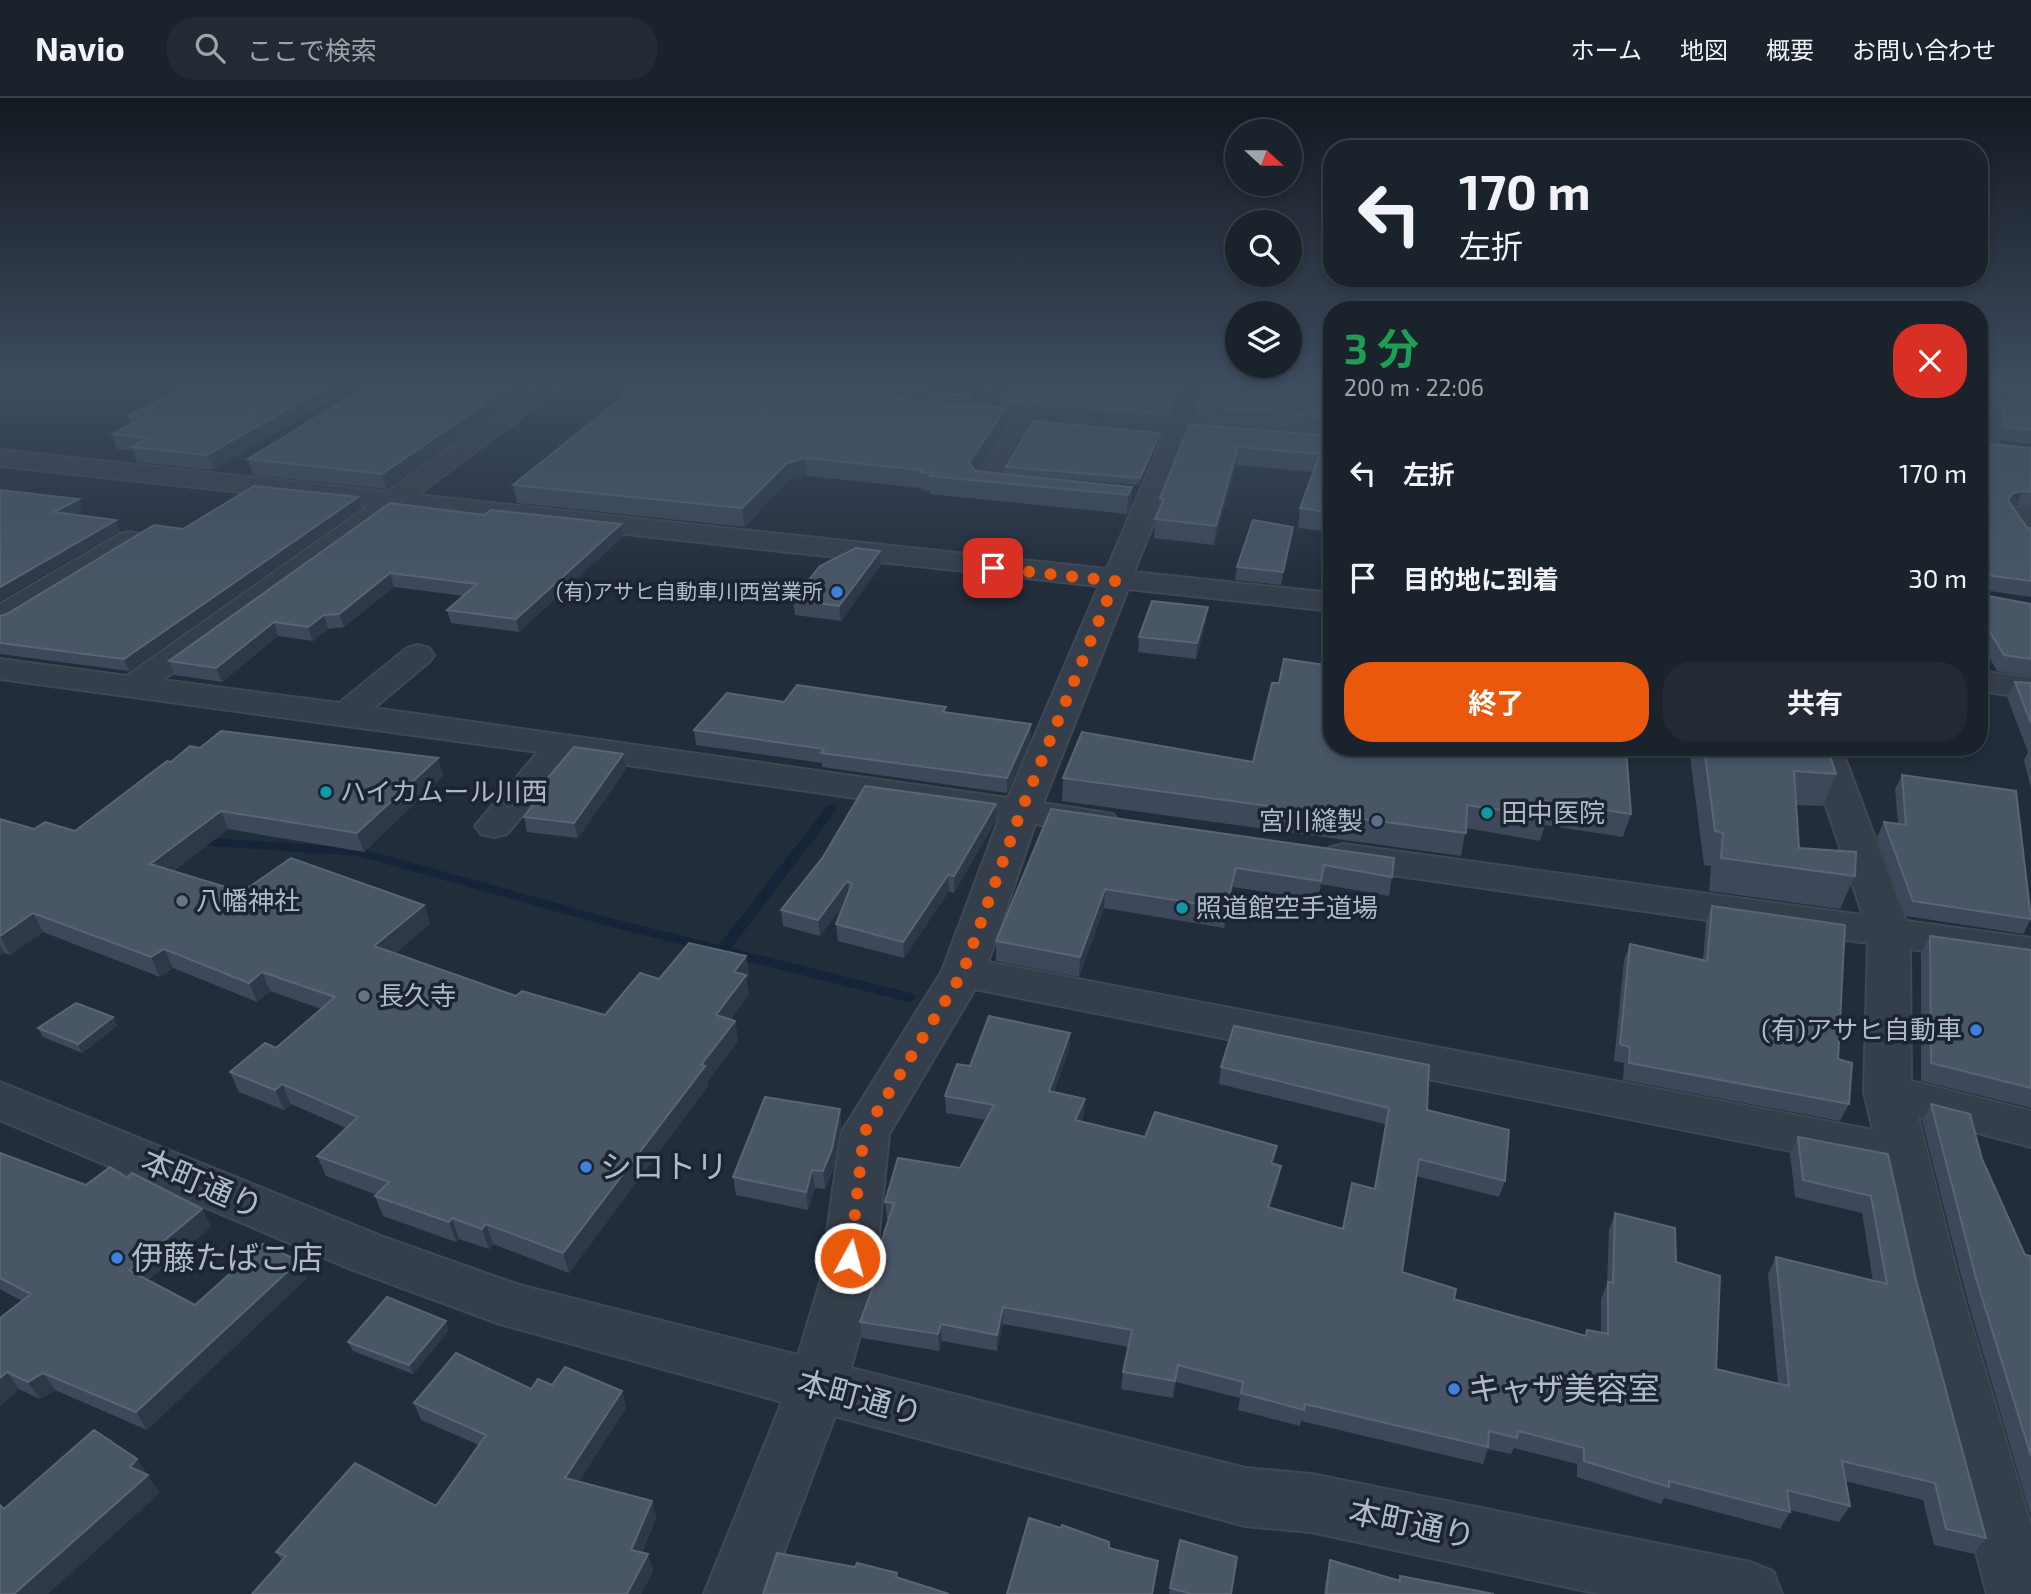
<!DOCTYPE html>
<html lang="ja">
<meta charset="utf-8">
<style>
:root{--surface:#1a222c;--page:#232a34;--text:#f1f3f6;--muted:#9fa4a9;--line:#383f48;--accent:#ea580c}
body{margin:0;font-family:"Exo 2","Noto Sans JP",sans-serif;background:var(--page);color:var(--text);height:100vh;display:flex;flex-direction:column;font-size:26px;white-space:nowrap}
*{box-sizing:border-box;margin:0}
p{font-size:23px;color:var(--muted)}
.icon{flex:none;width:38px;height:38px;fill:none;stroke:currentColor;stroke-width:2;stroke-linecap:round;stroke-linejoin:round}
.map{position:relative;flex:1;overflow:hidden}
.drawer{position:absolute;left:1323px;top:203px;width:665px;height:455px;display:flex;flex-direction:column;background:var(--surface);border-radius:28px;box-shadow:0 4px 10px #0003,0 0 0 2px var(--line)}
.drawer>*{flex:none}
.banner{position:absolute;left:1323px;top:42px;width:665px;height:147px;border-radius:28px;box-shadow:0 4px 10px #0003,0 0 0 2px var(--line);background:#1a222c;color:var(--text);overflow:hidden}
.needle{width:46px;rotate:111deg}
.buttons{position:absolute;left:1225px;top:21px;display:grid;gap:14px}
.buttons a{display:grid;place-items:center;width:77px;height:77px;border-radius:50%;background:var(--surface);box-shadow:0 4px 10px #0003,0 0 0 2px var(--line);font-size:35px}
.pin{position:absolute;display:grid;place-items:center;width:60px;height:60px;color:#fff;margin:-30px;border-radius:14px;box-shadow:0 4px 10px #0006}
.me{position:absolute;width:77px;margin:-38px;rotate:7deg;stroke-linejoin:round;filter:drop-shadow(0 0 5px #0008)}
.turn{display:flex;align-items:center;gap:24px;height:147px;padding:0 21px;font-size:32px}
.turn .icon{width:91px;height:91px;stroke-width:2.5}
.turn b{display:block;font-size:49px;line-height:60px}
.round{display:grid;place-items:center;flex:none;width:74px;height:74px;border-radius:28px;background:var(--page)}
.summary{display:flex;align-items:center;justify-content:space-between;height:119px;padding:0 21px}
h1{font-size:42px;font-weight:700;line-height:52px;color:#1e9e55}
.cta{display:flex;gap:14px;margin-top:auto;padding:14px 21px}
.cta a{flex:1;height:80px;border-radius:28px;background:var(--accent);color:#fff;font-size:28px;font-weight:700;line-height:80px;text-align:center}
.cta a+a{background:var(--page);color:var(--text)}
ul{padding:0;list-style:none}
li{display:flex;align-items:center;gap:21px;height:105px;padding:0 21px}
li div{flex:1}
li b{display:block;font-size:26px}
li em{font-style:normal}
header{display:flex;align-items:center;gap:42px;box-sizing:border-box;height:98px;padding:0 35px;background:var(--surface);border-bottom:2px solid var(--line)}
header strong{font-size:33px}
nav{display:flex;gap:38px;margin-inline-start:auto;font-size:24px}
.search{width:490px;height:63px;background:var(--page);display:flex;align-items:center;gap:18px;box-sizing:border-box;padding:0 24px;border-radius:28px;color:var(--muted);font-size:26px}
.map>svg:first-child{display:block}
</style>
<header>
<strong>Navio</strong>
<div class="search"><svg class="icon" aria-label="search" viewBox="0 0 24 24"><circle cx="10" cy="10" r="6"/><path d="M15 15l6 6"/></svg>ここで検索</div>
<nav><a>ホーム</a><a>地図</a><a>概要</a><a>お問い合わせ</a></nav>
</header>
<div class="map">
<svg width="2031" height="1496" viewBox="0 0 2031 1496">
<rect width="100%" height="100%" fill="#222d3b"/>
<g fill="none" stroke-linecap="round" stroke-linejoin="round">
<!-- stream -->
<path fill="#152438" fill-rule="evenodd" d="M831,707l4,1 2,3 -2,3 -104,136 183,46 2,3 -2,3 -5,2 -301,-76 -250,-70 -161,-11 -6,-4 6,-4 162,11 251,70 109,27 108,-139z"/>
<defs>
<path id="minor" d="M545,283h25l-153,114 690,74 56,-132 -130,-12 -31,50 34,4 4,6 -4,6 -9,2 -51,-6 -4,-5 39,-59 -57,-5 -8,-2 -4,-5 4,-5h28l21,-25h22l-20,27 172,15 16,-42h22l-15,44 18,3 3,5 -3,5 -23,1 -53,133 198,21v18l-204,-22 -85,214 70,11 6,8 -6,8 -13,3 -65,-9 -47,138 885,168 -9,-38 4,-149 -525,-75 -14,-4 -5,-8 5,-8 14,-4 520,71 -57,-168h35l65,174 125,17v28l-121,-17 1,132 120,30v36l-113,-30 45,179 68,230v68h-44l-78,-298 -28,-127 -906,-180 -86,145 -15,149 -23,85 394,100 66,6 439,88 23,9 9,23h-183l-288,-62 -66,-6 -410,-110 -67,178h-64l78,-192 -282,-78 -152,-56 -348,-148v-38l386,156 133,47 279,70 22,-72 21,-150 101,-162 57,-152 -427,-62 -65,77 -13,3 -13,-3 -6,-8 63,-74 -538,-73v-20l127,17 241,-170 -368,-40v-16l387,42zM398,411l701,77 -91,212 -634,-90 55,-46 5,-7 -5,-7 -11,-3 -11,3 -68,55 -176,-23z
M603,283h84l13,2 3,5 -11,7 -78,-7z
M1995,295l8,2 4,5 -13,17 4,31 -3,5 -16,1c0,-20 -8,-55 16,-61z
M2018,409l13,2v33l-10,-2 -17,-25 4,-6z
M130,434l10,2 4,6 -4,6 -129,77 -11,3v-22l120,-70z
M1979,573l52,7v20l-52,-7z"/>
</defs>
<!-- minor casing -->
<use href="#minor" stroke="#3f4854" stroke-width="4"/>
<!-- minor -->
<use href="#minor" fill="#353f4b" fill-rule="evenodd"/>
</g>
<!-- wall -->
<path fill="#3d495a" d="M199,283h166l-153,89 -75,-8 -4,-11 -16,-2 -5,-15 19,-10 -3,-8z
M375,283h167l-156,108 -133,-14 -5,-16z
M698,283h236l-8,10 47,5v7z
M1027,283h154l-14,39 -165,-14v-6l19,-9z
M1332,283v54l-136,-12 1,-18z
M1979,283h52v63l-32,-4 -2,-22 5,-13 6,-8 -3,-4 -9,-3 -10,4 -4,7v42l49,5v59l-14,-3 -5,2 15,22h4v69l-48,-7v5l48,9v72l-34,-5 -18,-31z
M1190,326l142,12v96l-34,-4 2,-20 13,-36 -77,-7 -22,80 -60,-7 1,-19 4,-10 1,-11z
M1006,327l-30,46 156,16 -1,18 -4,9 -197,-20v-3l-9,-1v-2l-114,-12 -19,5 -43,46 -228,-24 -4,-18z
M1159,341l-20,46 -133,-11v-7z
M390,405l233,33 -104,96 -68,-9 -4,-13 17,-14 -70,-9 -50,40 -16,2 -15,12 -35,-5 -56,46 -48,-7 -5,-14z
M361,410l-232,163 -129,-17v-38l7,-2 176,-85z
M1291,441l-10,46 -46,-5 2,-13z
M880,453l1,14 -40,56 -46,-6 -2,-15z
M1206,524l-10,37 -58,-7 1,-15z
M1325,567l306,149 -8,23 -78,-12 -5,16 -74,-13 -5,28 -399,-55 1,-23 190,-16 26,-79z
M2015,584l16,1v106l-7,-29 4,-8 -21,-55z
M784,604l162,11 85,11v15l-24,54 -185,-26v-4l-126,-18 -2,-15z
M1659,649h168l9,27 -13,32 -27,-1 3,43 56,28 -15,33 -131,-18 2,-25 -7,-1 -14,-109 -30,-4z
M1847,649h70l-5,10 -66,-9z
M200,650l238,10 5,18 -79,76 -136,-23 -54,42 68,21 182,13 6,19 -35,29 121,43 89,19 54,-36 87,-23 3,19 -3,4 3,15 -19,26 5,1 3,20 -30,40v5l-139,187 -76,-29 -4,5 -30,-10 -3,3 -73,-26 -8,-20 2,-1 -51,-19 -9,-20 29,-28 -55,-24 -7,6 -45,-18 -9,-20 46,-24 45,-39 -51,-18 -13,11 -84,-34 -13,9 -117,-45 -33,23 -6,-2 -4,3v-137l34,10 41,2 96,-69z
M626,671l-48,69 -51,-6 -3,-15 13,-17 -2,-7z
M1902,677l129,144 -8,15 -117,-18 -29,-79 7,-15 14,2 -3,-35z
M996,706v16l-42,73 -5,-2 -45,67 -66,-17 -2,-17 8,-20 -24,32 -37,-10 -2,-16z
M1051,711l341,68 -3,19 -68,-12 -3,16 -85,-13 -9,41 -120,-20 -25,69 -83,-16v-20z
M1712,808l126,153 11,45 -9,17 -217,-41 1,-17 -10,-2 10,-101 6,-16 73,16 3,-38z
M1930,838l101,14v158l-110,-27v-128z
M113,919l4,9 -35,27 -39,-16 -5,-9z
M1070,935l-1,16 -15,43 30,23 -3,7 64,15 136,29 -3,17 -8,25 73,21 31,-40 11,-65 -166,-40 2,-17 206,43 78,71 -6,16 -83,-21 -14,96 52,27 131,36 2,-5 14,3v-34l6,-15 2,-54 6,-17 61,49 40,107 62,14 -10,-109 8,-17 97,24 -11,-68 -67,-16 -5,-43 8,-17 90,17 28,126 70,258 -12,16 -40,-9 -11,-45 -78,-19 5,25 -11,16 -49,-12v2l-10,17 -116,-31 -3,6 -84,-27v-13l-63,-16 -3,6 -23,-5 -5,15 -182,-43 -1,5 -62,-16 2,-12 -64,-16 -3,16 -52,-9 2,-17 6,-25 -126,-23 -6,27 -55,-10 -3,10 -77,-13 -2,-16 19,-53 -1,-17 10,-33h-1l-2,-17 75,-34 26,-48 -40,-7 -1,-17 25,-30z
M1931,1006l51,55 43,96 6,1v261l-65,-222 -44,-174z
M840,1011l1,18 -7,40 -9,22 -10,-1 -7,22 -72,-15 -3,-18z
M0,1055l86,32 41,-7 75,31 9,18 -63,53 47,25 104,-44 8,17 -160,152 -92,-40 -15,9 -21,-10 -19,17v-88l22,-17 -22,-12z
M449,1232l-36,44 -60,-23 -5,-9z
M552,1287l70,6 4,17 -47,73 73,20 4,17 -14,35 6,1 5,17 -12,23h-389l30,-33 -6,-9 160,-46 43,-61 -58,-25 -7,-17 117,-14z
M1330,1462l68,20 2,-4 94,18h-170l2,-15z
M1170,1490l61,6h-62z"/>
<!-- shaded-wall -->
<path fill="#2d3949" d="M337,283h28l-153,89 -5,-15z
M518,283h24l-156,108 -4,-15z
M928,283h6l-9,11 -5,-2z
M1180,283h1v3l-14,36 1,-6z
M1994,283h6l-4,9 -10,4 -7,11 3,-9 9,-14z
M1006,310v17l-36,56 -1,-19z
M1160,335l-1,6 -20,46 1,-7z
M1238,349l-2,18 -22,80 2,-19z
M805,360l2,18 -19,5 -43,46 -3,-19 45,-45z
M1132,389l-1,18 -4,9 1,-19z
M2023,393l-6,13 -10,2 1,-6 5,-7z
M358,399l3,11 -232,163 -5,-12z
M79,401l4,11 -24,13 -5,-11z
M116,422l4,11 -120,70v-14z
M621,426l2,12 -104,96 -3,-13z
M1293,429l-2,12 -10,46 2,-13z
M880,453l1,14 -40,56 -2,-15z
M390,475l4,14 -50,40 -5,-13z
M1208,509l-2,15 -10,37 1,-16z
M324,517l4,14 -15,12 -5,-14z
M274,524l4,14 -56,46 -6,-14z
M1031,626v15l-24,54v-15z
M623,656l3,15 -48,69 -4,-15z
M438,660l5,18 -79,76 -7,-19z
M996,706v16l-42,73v-17z
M221,713l7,18 -69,54 -9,-19z
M1236,770l-3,19 -9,41 2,-20z
M948,777l1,16 -45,67 -1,-16z
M847,783l2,17 -29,38 -2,-16z
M1105,791l-1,19 -25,69 1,-20z
M424,807l6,19 -49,41 -7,-19z
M33,815l10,19 -33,23 -10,-19z
M0,847l4,8 -4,3z
M164,851l9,19 -13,9 -9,-20z
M746,858l3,19 -3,3 3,16 -30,41 -3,-20 18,-43z
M262,874l8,19 -13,11 -8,-19z
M113,919l4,9 -35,27 -4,-9z
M735,923l3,20 -30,40v5l-139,187 -6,-20 138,-188z
M1070,935l-1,16 -20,58v-16z
M282,986l9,20 -7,6 -9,-20z
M1085,1001l-1,16 -9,22v-17z
M840,1011l1,18 -7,40 -9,22 -2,-18z
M1277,1048l-3,17 -6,17 3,-17z
M1281,1068l-3,17 -13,41 3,-17z
M812,1072l3,18 -7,22 -2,-18z
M202,1111l9,18 -72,60 -10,-17z
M452,1120l7,21 -3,3 -7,-20z
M486,1126l7,20 -4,5 -7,-20z
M299,1163l8,17 -160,152 -11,-18z
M1003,1209v17l-6,27v-16z
M446,1223l3,9 -36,44 -4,-9z
M941,1226l1,17 -3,10 -1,-17z
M1178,1267l-2,17 -3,16 2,-17z
M7,1274l12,17 -19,17v-28z
M43,1275l12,17 -15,9 -12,-17z
M622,1293l4,17 -55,86 -6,-16z
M137,1361l23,34 -112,101h-34z
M652,1403l4,17 -20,48 -5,-16z
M648,1456l5,17 -12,23h-14z"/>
<!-- building -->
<path fill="#495666" stroke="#596575" stroke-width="2" d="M199,283h138l-130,74 -76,-8 18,-9 -37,-4 31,-16 -15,-2z
M375,283h143l-136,93 -134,-15z
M643,283h46l317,27 -37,54 6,9 157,16 -4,8 -198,-19 3,-3 -12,-1 2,-2 -118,-12 -18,5 -45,45 -229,-23z
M785,283h143l-8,9 53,6z
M1027,283h153l-12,33 -166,-14 8,-10 11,1z
M1205,283h127v37l-135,-13z
M1979,283h15l-3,1 -9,14v47l49,5v44l-8,-1 -10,2 -5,7 19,28h4v53l-45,-6 -3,2v18l48,9v55l-27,-4 -25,-41z
M2009,283h22v49l-26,-3 -3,-22 13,-17z
M1034,323l126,12 -20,45 -134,-11z
M1190,326l142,12v77l-32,-5 20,-54 -82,-7 -22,79 -61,-7 9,-20 -4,-1z
M254,388l104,11 -234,162 -124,-16v-27l7,-2 147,-89 29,4z
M0,392l79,9 -25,13 62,8 -116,67z
M390,405l94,12 7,-5 130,14 -105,95 -69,-9 30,-26 -87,-11 -51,41 -15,1 -16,12 -34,-5 -58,46 -47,-7z
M1253,422l40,7 -10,45 -46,-5z
M856,450l24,3 -41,55 -46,-6 27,-34z
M1152,503l56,6 -11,36 -58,-6z
M1332,532v117h294l5,67 -86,-13 2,16 -80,-12 -1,28 -403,-55 19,-46 171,30 19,-79h7l5,-24 41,6z
M2015,584l16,1v40z
M797,587l149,22 -3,5 88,12 -24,54 -186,-25 3,-4 -130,-19 33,-37 57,9z
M221,633l217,27 -81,75 -136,-22 -71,53 92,28 49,-34 133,47 -50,41 142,50 6,-5 83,24 35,-42 19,6 30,-36 57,13 -12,16 12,3 -30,40 19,6 -34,44 4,1 -142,187 -77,-29 -4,5 -30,-11 -3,4 -74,-26 14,-14 -72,-26 41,-39 -76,-33 -7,6 -45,-18 35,-29 11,5 59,-51 -73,-25 -13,11 -85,-34 -13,8 -118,-44 -33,23v-117l34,10 11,-7 30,9 92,-70 4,1 19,-16 10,2z
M574,649l49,7 -49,69 -50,-6 17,-23 -6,-1z
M1704,649h123l9,27 -42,-3 5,77 57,4 -1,24 -134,-18 2,-25 -8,-2z
M1902,677l114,16 15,128 -118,-18 -29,-79 22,3z
M865,688l131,18 -42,72 -6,-1 -45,67 -67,-18 16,-40 -5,-3 -29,39 -37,-10 42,-53z
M1051,711l343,49 -2,19 -68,-12 -3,16 -85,-13 -10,40 -121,-19 -25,68 -84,-16z
M1712,808l133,19 -7,134 14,4 -3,41 -220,-41 1,-16 -10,-3 10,-100 77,17z
M1930,838l101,14v138l-100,-25z
M76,905l37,14 -35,27 -40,-16z
M989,918l81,17 -21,58 36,8 -10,21 70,17 10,-25 122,34 -6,17 10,3 -13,41 75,22 9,-46 23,6 14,-81 -168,-41 13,-41 195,39 -2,45 82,20 -4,51 -86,-22 -17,113 54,17 -2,10 132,37 1,-6 21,4v-52l5,1 2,-70 60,15 1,34 44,14 -4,93 73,17 -13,-129 111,27 -16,-88 -68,-16 -5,-43 90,17 28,126 70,258 -40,-9 -11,-46 -93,-22 8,45 -63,-16 3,22 -121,-31v6l-85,-26v-13l-66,-17 -1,7 -28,-7 -1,16 -183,-43 -1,6 -63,-17 2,-11 -65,-17 -3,16 -52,-9 9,-42 -129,-23 -6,28 -56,-11 -3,10 -78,-12 26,-69 -8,-1 16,-49 -9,-1 13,-44 62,10 34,-63 -49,-9 12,-32 13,2z
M765,999l75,12 -8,40 -9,22 -11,-1 -6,22 -73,-15z
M1931,1006l39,10 12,45 43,96 6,1v200l-55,-178z
M0,1055l86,32 24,-18 17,11 5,-5 70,36 -73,61 66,35 68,-61 36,17 -163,151 -93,-39 -15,9 -21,-10 -7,6v-60l31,-24 -31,-16z
M387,1199l59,24 -37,44 -61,-23z
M456,1255l75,36 7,-10 14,6 13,-18 57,24 -57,87 87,23 -21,49 17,4 -21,40h-375l34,-38 -10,-4 79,-89 81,43 50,-71 -72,-32z
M94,1332l43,29 -7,8 18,8 -134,119h-13l-1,-1v-88l4,4z
M1029,1420l32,10 1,-3 47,17v6l49,13 -6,33h-145z
M1180,1442l57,17 -6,37h-39l-22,-6z
M777,1455l78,14 2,-4 40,10 -1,4 53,17h-186z
M1330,1462l70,21v-5l94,18h-168z"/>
<!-- sky -->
<linearGradient id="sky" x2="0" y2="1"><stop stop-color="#131920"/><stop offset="0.58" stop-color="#3e4c60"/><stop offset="1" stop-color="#3e4c60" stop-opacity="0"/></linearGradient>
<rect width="2031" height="492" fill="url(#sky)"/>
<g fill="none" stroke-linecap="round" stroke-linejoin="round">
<!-- route -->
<path stroke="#ea580c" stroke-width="12" stroke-dasharray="0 21.6" d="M850,1160l14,-125 99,-161 58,-161 94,-230 -122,-13"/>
</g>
<!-- markers -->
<g fill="#3f7fe0" stroke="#1b2430" stroke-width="2.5">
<circle cx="837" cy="494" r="7"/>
<circle cx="1976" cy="932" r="7"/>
<circle cx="586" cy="1069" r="7"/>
<circle cx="117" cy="1160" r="7"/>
<circle cx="1454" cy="1291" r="7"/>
</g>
<g fill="#0f9aa8" stroke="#1b2430" stroke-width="2.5">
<circle cx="326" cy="694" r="7"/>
<circle cx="1487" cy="715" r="7"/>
<circle cx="1182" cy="810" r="7"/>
</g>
<circle fill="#5c6f8a" stroke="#1b2430" stroke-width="2.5" cx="1377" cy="723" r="7"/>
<g fill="#6b7280" stroke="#1b2430" stroke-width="2.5">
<circle cx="182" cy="803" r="7"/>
<circle cx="364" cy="898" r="7"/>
</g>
<g text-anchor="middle" stroke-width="7" stroke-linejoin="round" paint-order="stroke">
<!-- far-poi labels -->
<g font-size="21" fill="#b0bac7" stroke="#1b2430" text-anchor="end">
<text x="823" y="501">(有)アサヒ自動車川西営業所</text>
</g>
<!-- poi labels -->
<g font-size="26" fill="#b0bac7" stroke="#1b2430" text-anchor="start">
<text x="340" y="703">ハイカムール川西</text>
<text x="1501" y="724">田中医院</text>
<text x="1363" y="732" text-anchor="end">宮川縫製</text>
<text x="196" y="812">八幡神社</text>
<text x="1196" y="819">照道館空手道場</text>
<text x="378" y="907">長久寺</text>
<text x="1962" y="941" text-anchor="end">(有)アサヒ自動車</text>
</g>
<!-- near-poi labels -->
<g font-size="32" fill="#b0bac7" stroke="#1b2430" text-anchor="start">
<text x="600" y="1080">シロトリ</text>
<text x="131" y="1171">伊藤たばこ店</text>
<text x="1468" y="1302">キャザ美容室</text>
</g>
<!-- near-street labels -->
<g font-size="32" fill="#b0bac7" stroke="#1b2430">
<text transform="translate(202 1086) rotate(23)" y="11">本町通り</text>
<text transform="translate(860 1300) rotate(15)" y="11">本町通り</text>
<text transform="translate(1412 1426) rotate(12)" y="11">本町通り</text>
</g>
</g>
</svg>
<div class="buttons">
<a><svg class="needle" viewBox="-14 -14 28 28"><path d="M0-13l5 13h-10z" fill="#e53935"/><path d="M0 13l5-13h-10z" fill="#9fa4a9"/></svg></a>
<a><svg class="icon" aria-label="search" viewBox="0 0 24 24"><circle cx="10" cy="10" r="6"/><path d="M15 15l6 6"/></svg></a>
<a><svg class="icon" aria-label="layers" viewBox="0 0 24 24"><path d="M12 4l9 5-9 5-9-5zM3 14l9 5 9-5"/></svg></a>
</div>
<div class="pin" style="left:993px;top:470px;background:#d93025"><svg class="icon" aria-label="arrive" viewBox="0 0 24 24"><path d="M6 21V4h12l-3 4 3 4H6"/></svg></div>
<svg class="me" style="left:850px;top:1160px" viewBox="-20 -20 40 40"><circle r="17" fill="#ea580c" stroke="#fff" stroke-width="3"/><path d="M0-11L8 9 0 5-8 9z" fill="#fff"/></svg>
<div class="banner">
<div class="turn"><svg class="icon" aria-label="left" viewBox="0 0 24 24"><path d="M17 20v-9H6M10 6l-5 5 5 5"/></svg><div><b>170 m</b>左折</div></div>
</div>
<section class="drawer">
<div class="summary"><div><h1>3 分</h1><p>200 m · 22:06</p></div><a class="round" style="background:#d93025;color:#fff"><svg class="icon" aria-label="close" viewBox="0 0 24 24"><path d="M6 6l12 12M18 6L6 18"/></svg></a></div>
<ul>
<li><svg class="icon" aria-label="left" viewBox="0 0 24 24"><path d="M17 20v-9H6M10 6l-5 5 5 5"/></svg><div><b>左折</b></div><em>170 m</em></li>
<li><svg class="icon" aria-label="arrive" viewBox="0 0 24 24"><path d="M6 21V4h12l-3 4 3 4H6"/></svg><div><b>目的地に到着</b></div><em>30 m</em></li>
</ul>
<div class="cta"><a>終了</a><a>共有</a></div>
</section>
</div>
